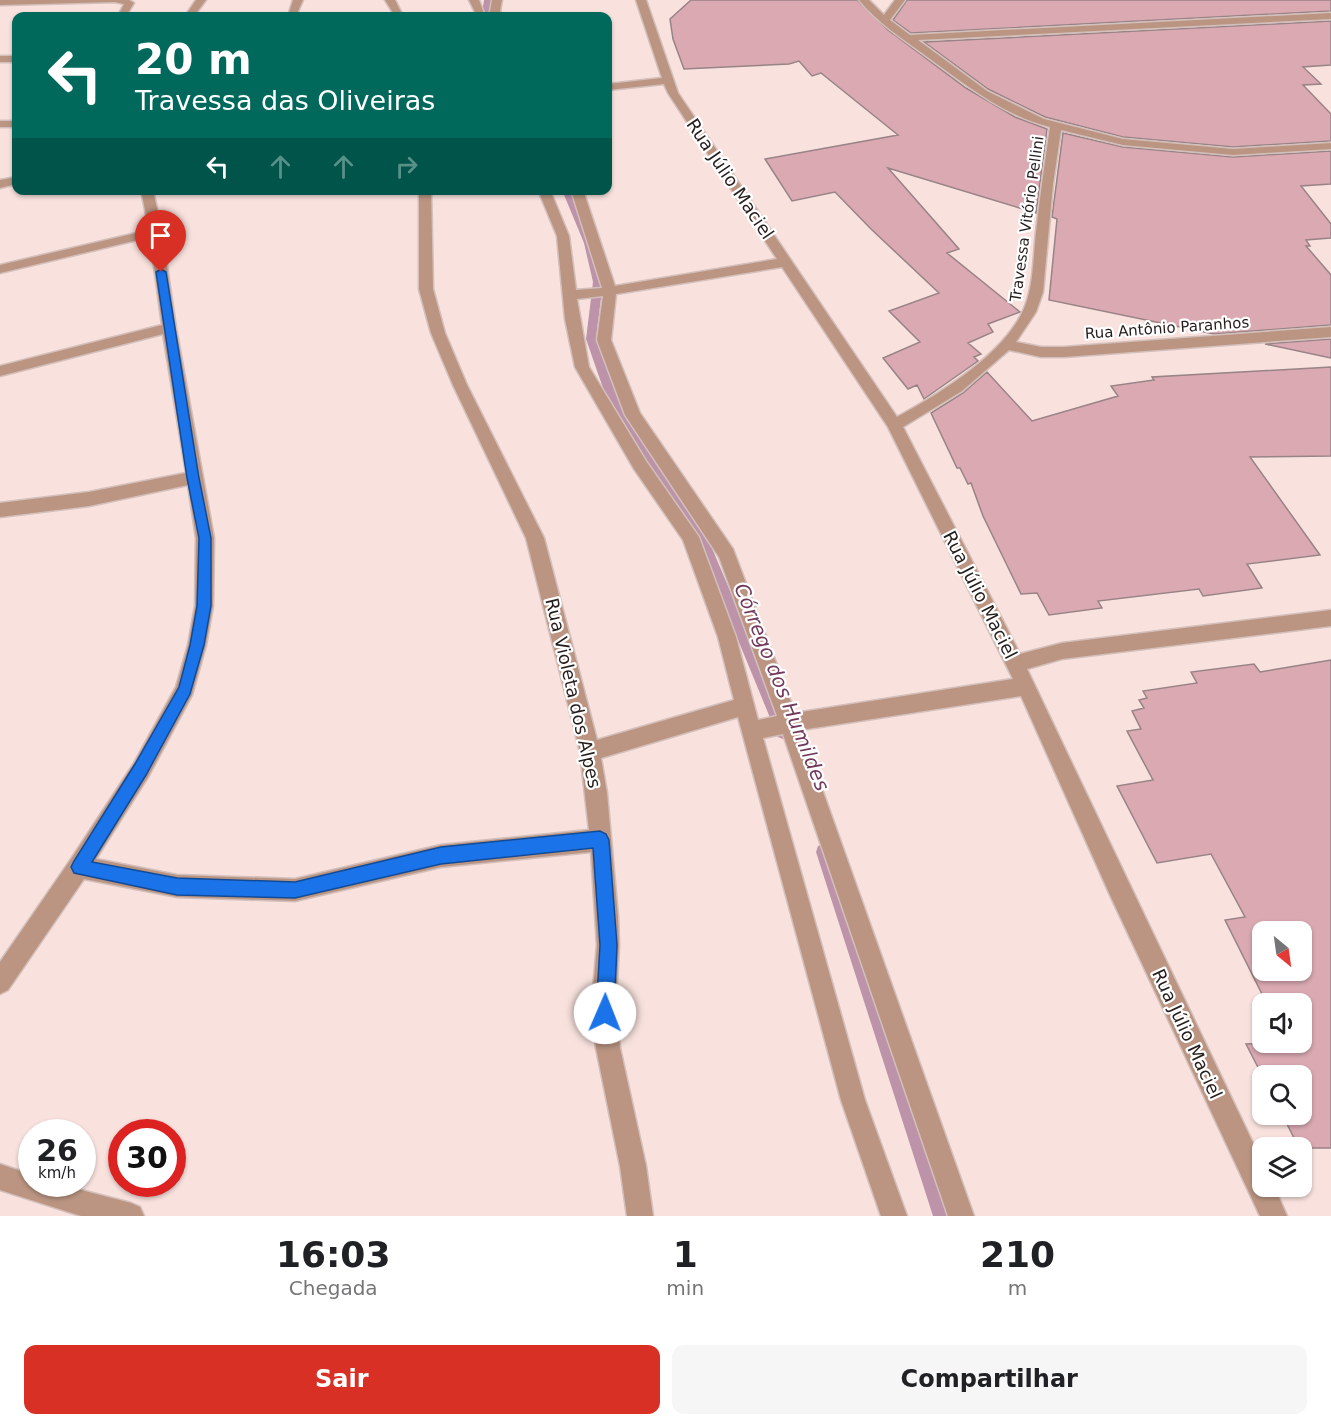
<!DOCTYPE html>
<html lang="pt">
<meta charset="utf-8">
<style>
:root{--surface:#fff;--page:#f6f6f6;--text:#202124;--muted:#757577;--accent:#d93025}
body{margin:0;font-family:"DejaVu Sans",sans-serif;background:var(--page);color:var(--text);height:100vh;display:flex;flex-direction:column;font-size:22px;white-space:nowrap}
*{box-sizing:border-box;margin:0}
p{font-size:20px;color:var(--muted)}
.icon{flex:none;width:33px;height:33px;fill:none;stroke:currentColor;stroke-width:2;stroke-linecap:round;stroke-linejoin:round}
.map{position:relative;height:1216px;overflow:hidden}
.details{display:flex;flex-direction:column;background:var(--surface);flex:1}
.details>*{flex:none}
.top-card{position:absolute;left:12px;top:12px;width:600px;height:183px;border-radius:12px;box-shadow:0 2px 4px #0004;background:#00695c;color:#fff;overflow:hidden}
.needle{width:39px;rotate:151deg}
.controls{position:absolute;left:1252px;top:921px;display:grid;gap:12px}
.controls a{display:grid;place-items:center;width:60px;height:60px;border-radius:12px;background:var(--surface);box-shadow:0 2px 4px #0004;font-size:30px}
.speed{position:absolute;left:18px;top:1119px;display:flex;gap:12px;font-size:30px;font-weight:700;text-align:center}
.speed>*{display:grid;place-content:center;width:78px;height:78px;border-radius:50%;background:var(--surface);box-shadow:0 2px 4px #0004;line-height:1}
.speed small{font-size:15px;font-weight:400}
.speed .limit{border:9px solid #d22;background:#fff;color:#111}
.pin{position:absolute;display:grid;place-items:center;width:51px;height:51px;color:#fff;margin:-62px -26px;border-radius:50% 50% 50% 0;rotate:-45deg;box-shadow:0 0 6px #0007}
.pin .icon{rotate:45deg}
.me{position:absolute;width:66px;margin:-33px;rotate:1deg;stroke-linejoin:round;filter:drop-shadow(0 0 4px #0008)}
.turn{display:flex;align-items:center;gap:21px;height:126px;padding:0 24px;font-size:27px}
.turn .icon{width:78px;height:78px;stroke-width:2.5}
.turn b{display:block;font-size:42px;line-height:51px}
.lanes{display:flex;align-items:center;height:57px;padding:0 24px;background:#0003;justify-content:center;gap:30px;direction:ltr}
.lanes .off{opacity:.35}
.eta{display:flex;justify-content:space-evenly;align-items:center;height:102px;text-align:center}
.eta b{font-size:36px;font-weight:600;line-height:42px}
.cta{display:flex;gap:12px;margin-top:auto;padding:12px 24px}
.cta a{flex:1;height:69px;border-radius:12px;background:var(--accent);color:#fff;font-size:24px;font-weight:600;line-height:69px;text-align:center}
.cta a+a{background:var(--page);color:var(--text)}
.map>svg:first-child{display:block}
</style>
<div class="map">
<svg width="1331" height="1216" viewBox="0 0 1331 1216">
<rect width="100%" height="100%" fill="#f9e2de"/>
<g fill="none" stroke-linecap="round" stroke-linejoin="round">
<!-- stream -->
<path fill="#bd93aa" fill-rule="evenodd" d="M484,0h8l-2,13 1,3h-6l-3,-3z
M562,190h9l23,53 9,39 -7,57 27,74 77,107 90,212 -2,5 -5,2 -5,-2 -87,-211 -79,-112 -26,-75 7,-57 -9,-39z
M824,844l6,2 2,6 121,364h-20l-117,-364 2,-6z"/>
</g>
<!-- building -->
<path fill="#daa9b2" stroke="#988386" stroke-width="1.5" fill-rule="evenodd" d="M691,0h166l31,30 78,58 49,29 32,12 -11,84 -148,-45 71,81 -12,4 73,59 -32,12 5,8 -25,11 13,11 -7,3 4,4 -54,38 -7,-14 -9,4 -25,-31 37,-16 -31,-31 50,-18 -68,-64 -36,-37 -43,9 -27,-42 133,-24 -77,-62 -9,3 -13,-15 -10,3 -105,5 -11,-30 -3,-20z
M907,0h424v11l-420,22 -18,-13z
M1331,21v44l-28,2 18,17 -18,1 28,29v27l-98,6 -110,-10 -78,-20 -57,-28 -64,-47z
M1063,133l60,14 110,10 98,-6v33l-30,2 30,38v14l-25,2 4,6h-4l25,29v50l-117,9 -165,-34 8,-81 -5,-2z
M1331,339v19l-66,-14z
M1331,367v89l-81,1 70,98 -73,9 15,24 -59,8 -4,-7 -101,12 4,7 -53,7 -12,-22 -16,1 -38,-78 -12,-33 -3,1 -8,-16h-3l-26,-55 32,-20 24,-21 45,49 86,-25 -7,-10 43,-6 -2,-3z
M1331,660v488h-32l-17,-34h20v-38l-39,1 -17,-33 56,-2v-38h-35l-42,-84 20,-3 -34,-63 -54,9 -40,-77 36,-6 -26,-49 14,-2 -9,-18 12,-3 -5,-8 8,-2 -4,-7 54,-8 -6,-11 63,-8 6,8zM1263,932h39v38h-39z"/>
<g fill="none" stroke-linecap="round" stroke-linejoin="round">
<defs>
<path id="minor" d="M0,0h129l5,3 -8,13h-8l6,-12 -9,-2 -115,3z
M196,0h10l-12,16h-9z
M293,0h10l-7,16h-8z
M385,0h10l8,16h-8z
M469,0h10l6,16h-8z
M492,0h10l-2,11 3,5h-9l-4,-4z
M636,0h10l32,93 219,324c42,-23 103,-60 125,-104 12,-24 11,-55 14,-81 4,-36 9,-70 14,-105 -48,-12 -88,-45 -128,-74 -22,-16 -45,-31 -63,-53h10l15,15 11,-15h10l-15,20 20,15 421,-22v6l-413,21 69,51 57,28 79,20 110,10 98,-6v6l-98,6 -110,-10 -62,-15 -8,54 -10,108 -7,20 -20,30 25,5h23l267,-20v10l-267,20h-23l-32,-7 -47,41 -59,36 117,227 42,-11 269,-33v16l-269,33 -35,10 236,495v22h11l13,30h-27l-150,-321 -89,-199 -220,34 173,486h-26l-165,-482 -20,4 102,362 42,116h-26l-40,-116 -103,-383 -137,41 6,35 11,124 1,28 -3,56 4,47 26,118 7,50h-26l-7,-50 -24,-118 -4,-47 5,-56 -6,-93 -150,15 -146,34 -118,-4 -93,-18 -76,111 -8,4v-32l71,-103 63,-96 42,-76 12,-42 7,-39 1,-68 -8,-53 -99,21 -89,11v-14l89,-11 97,-19 -23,-139 -163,42v-10l162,-41 -12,-88 -150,36v-8l149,-35 -8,-40h12l9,42 14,96 38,210 -1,68 -7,39 -14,50 -44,82 -52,82 81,16 118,4 146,-34 148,-15 -9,-78 -54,-214 -73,-153 -22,-52 -12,-44v-99h12l2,99 12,44 22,52 77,153 53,202 137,-40 -16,-63 -35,-97 -49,-71 -59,-102 -10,-48 -8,-83 -19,-46h12l19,46 7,54 26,-2 -31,-98h12l32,96 162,-27 -109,-166 -4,-9 -56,6v-6l54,-6zM782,267l106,160 125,252 -218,34 -62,-164 -93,-136 -29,-73 5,-46zM603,296l-6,44 28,75 94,142 58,159 -19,4 -22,-83 -37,-100 -53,-76 -57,-94 -12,-68z
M0,56h16v6h-16z
M0,121h16v6h-16z
M16,177v7l-16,4v-8z
M0,1164l32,11v9h26l73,19 9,4 4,9h-63l-81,-26z"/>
</defs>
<!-- minor casing -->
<use href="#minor" stroke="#d3bfbb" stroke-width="3"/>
<!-- minor -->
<use href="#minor" fill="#bb9582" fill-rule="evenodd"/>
</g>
<!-- route -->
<path fill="#1a73e8" stroke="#114b97" stroke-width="1.5" d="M161,269l5,3 33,206 12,60v68l-7,39 -14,49 -44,81 -54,87 85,16 118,4 146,-35 159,-16 6,3 3,6 8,105 -3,68 -3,6 -6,3 -6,-3 -3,-6 4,-68 -7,-97 -152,16 -146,34 -118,-3 -103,-22 -3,-6 3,-6 61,-97 44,-77 11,-42 7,-39 2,-68 -12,-60 -31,-206z"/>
<g text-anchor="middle" stroke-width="4.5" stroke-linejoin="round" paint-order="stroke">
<!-- far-street labels -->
<g font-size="15" fill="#251d1c" stroke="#fff">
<text transform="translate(1027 219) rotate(-82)" y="5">Travessa Vitório Pellini</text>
<text transform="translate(1167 328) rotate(-4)" y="5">Rua Antônio Paranhos</text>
</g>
<!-- street labels -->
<g font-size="18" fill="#251d1c" stroke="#fff">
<text transform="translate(730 179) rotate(56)" y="6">Rua Júlio Maciel</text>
<text transform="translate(980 595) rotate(63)" y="6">Rua Júlio Maciel</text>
<text transform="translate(573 693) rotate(77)" y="6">Rua Violeta dos Alpes</text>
<text transform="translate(1187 1034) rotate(65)" y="6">Rua Júlio Maciel</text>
</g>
<!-- water labels -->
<g font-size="20" font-style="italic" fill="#713a5b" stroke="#fff">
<text transform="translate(782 687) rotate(68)" y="7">Córrego dos Humildes</text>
</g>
</g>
</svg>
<div class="controls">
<a><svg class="needle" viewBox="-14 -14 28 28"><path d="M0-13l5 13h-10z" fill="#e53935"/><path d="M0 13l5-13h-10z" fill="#757577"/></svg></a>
<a><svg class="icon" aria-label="sound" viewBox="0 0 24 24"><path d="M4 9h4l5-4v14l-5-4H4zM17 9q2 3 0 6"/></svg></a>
<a><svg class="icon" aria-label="search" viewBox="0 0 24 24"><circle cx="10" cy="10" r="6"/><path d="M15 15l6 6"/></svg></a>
<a><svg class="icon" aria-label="layers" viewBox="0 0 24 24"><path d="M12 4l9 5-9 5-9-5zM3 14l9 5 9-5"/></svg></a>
</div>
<div class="speed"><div>26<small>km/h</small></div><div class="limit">30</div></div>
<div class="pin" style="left:161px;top:272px;background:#d93025"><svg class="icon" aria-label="arrive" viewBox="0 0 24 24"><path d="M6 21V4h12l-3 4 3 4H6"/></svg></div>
<svg class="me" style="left:605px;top:1013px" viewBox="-20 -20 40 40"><circle r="19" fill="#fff"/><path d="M0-13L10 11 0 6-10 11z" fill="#1a73e8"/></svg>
<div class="top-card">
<div class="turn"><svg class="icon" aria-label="left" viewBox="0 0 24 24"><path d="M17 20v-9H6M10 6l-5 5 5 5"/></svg><div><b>20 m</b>Travessa das Oliveiras</div></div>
<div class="lanes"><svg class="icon" aria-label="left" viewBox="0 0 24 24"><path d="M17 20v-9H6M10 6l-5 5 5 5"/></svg><svg class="icon off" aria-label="ahead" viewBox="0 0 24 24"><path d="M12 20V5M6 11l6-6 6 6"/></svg><svg class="icon off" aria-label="ahead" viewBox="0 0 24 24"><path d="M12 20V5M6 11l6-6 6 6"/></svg><svg class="icon off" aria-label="right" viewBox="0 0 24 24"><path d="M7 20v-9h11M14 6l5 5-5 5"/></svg></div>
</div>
</div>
<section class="details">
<div class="eta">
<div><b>16:03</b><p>Chegada</p></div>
<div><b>1</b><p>min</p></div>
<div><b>210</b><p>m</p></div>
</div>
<div class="cta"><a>Sair</a><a>Compartilhar</a></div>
</section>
